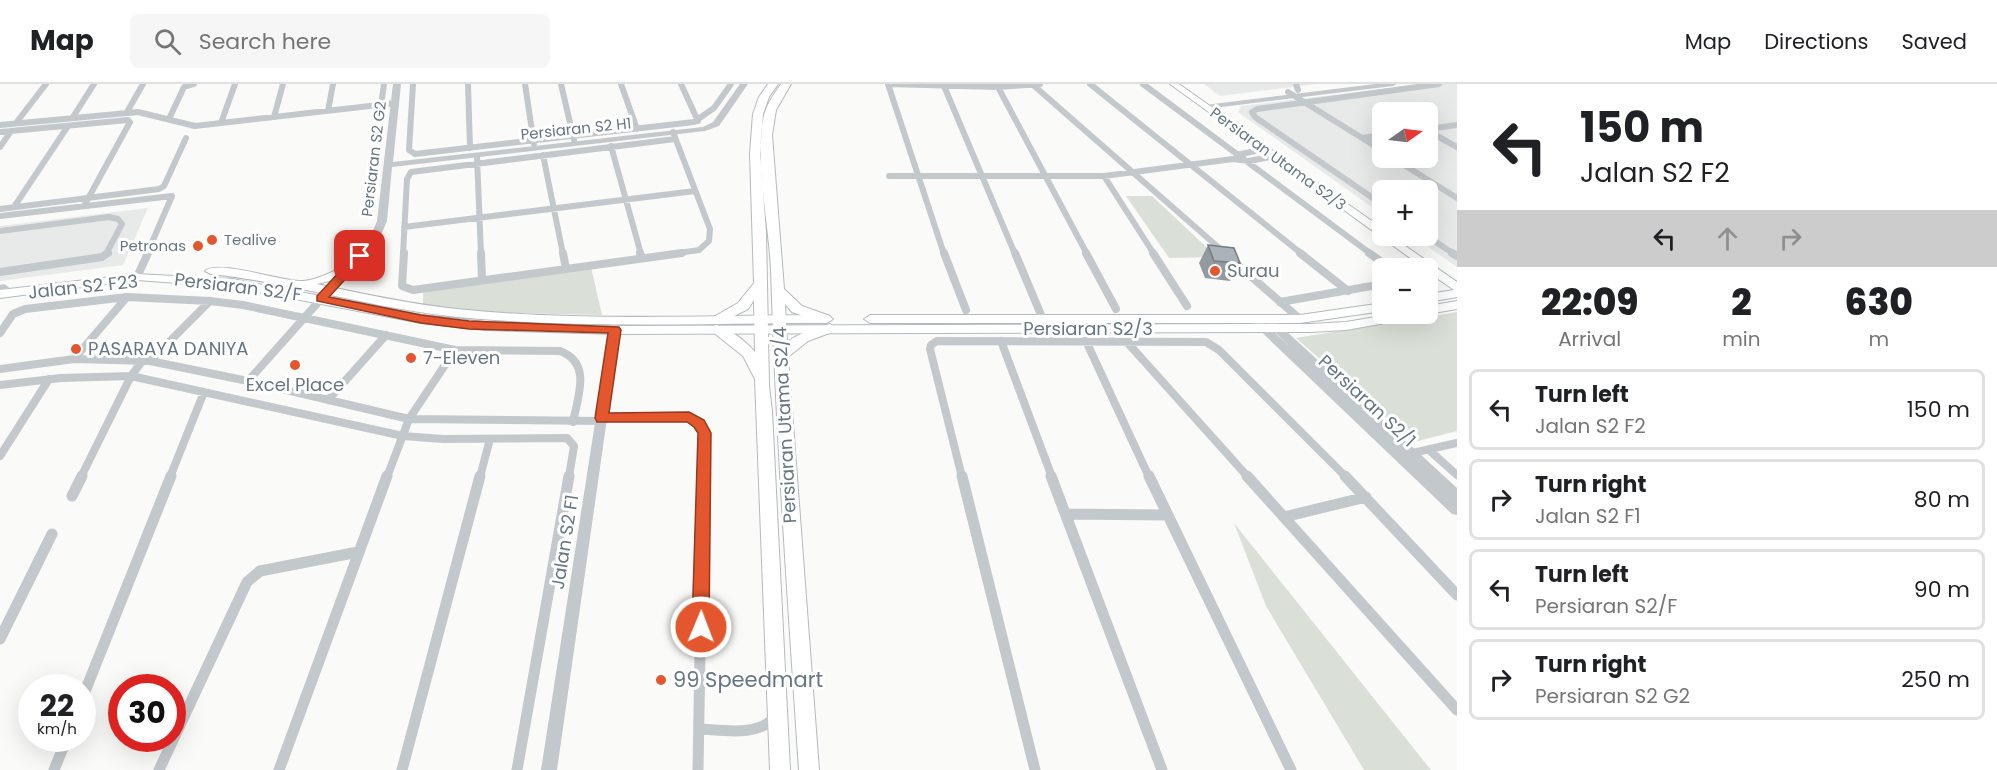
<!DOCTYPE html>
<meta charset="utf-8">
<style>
:root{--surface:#fff;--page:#f6f6f6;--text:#202124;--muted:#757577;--line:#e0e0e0}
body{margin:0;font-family:Poppins,sans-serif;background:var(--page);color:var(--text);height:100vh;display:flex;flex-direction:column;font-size:22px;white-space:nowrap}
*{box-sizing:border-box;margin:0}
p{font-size:20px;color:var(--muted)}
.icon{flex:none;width:33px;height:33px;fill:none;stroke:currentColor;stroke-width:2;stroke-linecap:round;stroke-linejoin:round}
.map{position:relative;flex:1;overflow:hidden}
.side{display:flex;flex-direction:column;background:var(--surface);width:540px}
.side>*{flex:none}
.top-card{background:#fff;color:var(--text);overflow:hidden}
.needle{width:39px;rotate:76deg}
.tools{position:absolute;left:1372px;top:18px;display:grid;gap:12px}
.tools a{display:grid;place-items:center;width:66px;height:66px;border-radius:9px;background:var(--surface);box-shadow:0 6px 24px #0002;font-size:30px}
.speed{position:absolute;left:18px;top:590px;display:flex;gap:12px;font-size:30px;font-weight:700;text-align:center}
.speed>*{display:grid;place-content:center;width:78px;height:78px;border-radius:50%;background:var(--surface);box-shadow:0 6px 24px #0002;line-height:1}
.speed small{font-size:15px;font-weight:400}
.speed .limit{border:9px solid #d22;background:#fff;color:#111}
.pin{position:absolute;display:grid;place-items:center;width:51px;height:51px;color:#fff;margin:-26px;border-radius:12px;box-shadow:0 3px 9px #0006}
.me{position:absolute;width:66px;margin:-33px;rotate:1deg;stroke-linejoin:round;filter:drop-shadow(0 0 4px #0008)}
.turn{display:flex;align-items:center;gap:21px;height:126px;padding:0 24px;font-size:27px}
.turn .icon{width:78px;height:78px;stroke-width:2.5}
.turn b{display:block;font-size:42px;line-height:51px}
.lanes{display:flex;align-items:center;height:57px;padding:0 24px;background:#0003;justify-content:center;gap:30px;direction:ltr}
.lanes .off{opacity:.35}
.eta{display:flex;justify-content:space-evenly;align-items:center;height:102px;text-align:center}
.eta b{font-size:36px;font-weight:800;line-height:42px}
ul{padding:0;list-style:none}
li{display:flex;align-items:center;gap:18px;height:81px;margin:0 12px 9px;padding:0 12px;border:3px solid var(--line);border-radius:9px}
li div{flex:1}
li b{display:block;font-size:22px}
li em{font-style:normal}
header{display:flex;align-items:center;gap:36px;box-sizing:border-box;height:84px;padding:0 30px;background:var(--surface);border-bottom:2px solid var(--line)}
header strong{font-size:28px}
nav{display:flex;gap:33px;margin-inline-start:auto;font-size:21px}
.search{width:420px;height:54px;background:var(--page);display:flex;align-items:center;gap:15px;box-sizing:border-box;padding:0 21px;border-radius:9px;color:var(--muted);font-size:22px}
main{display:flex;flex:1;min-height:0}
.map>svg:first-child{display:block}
</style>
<header>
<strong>Map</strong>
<div class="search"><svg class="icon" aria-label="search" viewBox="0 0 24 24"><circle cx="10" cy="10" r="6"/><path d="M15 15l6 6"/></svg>Search here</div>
<nav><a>Map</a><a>Directions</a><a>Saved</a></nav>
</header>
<main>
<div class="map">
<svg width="1457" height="686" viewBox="0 0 1457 686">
<rect width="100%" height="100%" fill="#fafaf8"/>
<!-- built -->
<path fill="#e8e9e9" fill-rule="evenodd" d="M1204,0h113l-97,12z
M1423,0h34v183l-44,-31h15v-46h-45v25l-145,-103 3,-6zM1383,28h45v46h-45z
M148,124l-25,57 -123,16v-55z"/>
<!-- green -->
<path fill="#dadfd7" d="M1126,112h26l65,61 -48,1z
M591,183l11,48 -146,-3 -33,-6v-15z
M1457,228v119l-43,11 -118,-104z
M1234,439l197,247h-67l-98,-164z"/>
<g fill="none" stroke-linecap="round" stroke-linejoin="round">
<defs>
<path id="secondary" d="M1170,0h9l204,145v7h8l66,46v15l-29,5v-8l26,-4 -26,-18v-4h-4z
M348,182l6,3c-11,9 -24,12 -37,15 46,10 93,20 140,25 123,13 247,6 370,6l6,4 -6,4c-123,0 -247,6 -369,-6 -83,-8 -164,-34 -247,-43l-6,-3c14,-12 80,12 98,10 16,-1 30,-11 45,-15z
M137,190l95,5 189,36 64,7 130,4 695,-2 36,-2 48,-8h25l-6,4 -67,12 -36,2 -695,2 -130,-4 -64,-7 -189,-36 -95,-7 -137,18v-8z
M1457,217v8l-29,5h-1l1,-8z
M1383,219v8l-83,12h-430l-6,-4 6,-4h430z"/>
<path id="primary" d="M768,0h10l-9,13 -6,17 -3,40 6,78 3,154 3,25 18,359h-20l-15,-391 -12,-23 -34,-27 7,-4c15,4 29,16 39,27l-1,-52 -6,9 -26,13 -5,1 -7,-4 28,-16 16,-20 -4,-129 3,-40 6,-17z
M781,0h10l-15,26 -4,25 12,154 18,17 28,10 2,3 -7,4 -5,-1 -28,-10 -7,-8 2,38c13,-9 27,-14 43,-18l7,4 -2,3 -27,10 -20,16 31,413h-20c-11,-167 -23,-334 -28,-500 -2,-46 -16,-105 -8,-150 2,-13 10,-25 18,-36z"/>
</defs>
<!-- secondary casing -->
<use href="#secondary" stroke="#b3babf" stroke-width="2"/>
<!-- primary casing -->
<use href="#primary" stroke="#b5babe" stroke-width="2"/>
<!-- minor-far2 -->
<path stroke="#c3c8cc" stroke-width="6" d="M413,0l-4,66 6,4 279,-32 20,-14 17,-24
M468,0l2,64
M525,0l9,60
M561,0l13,56
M621,0l16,45
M681,0l17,37
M1032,0l194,170
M1090,0l212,170
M1143,0l228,170
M1296,0l2,6
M944,2l71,168
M998,3l89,167
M1288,8l95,59
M381,21l3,-21
M328,27l5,-27
M127,28l16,-28
M73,33l21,-33
M274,33l9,-33
M169,35l15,-32 10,-3
M16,39l30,-39
M221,39l14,-39
M0,41l138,-13 57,14 201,-23
M1428,45l29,-4
M1428,47l29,16
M0,48l128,-12 2,2 -46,84
M1362,54l21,-3
M611,62l30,108
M0,63l11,-16
M543,71l20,99
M1237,71l27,-6
M477,73l4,97
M1393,74l64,40
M889,92h215l129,-17 16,2 26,-5
M1104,92l50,78
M1383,121l-128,-88 -3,-5 5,-3 182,-25
M14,123l54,-81
M0,125l159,-20 5,-3 22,-48
M0,132l172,-20 -25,58
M404,143l291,-36
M0,147l109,-14 9,2 4,5 -16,30
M1427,152l27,18
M403,170l4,-75 4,-7 264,-33
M671,170l28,-4 10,-9 1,-12 -37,-97
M944,170l-56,-170 110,3 42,-3"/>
<!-- minor-far1 -->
<path stroke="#c3c8cc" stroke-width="8" d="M404,169l-2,33 11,4 269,-37
M481,169l1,27
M563,169l3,16
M640,169l2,5
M944,169l22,57
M1015,169l32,76
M1086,169l30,56
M1153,169l34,53
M1224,169l76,66
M1300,169l48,38
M1369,169l21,15
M1452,169l5,3
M0,188l102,-15 6,-4
M137,193l11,-24
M1280,218l103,-18
M0,249l13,-19 12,-5 102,-12 83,4 33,4 212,45 105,1c32,12 18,45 13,71
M1001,257l51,136
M1086,257l63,136
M1126,257l122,136
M74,275l53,-62
M150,277l60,-60
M0,285l74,-10 76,2 98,20 161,38 192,2
M248,297l73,-82
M0,301l61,-7 70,-2 272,60 40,3 124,-1 7,8 -5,31
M328,316l58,-65
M601,334l88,-1c21,13 15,38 14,60
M1429,366l28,25
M1408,370l49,-11
M0,372l49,-77
M81,393l50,-101 12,-16
M170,393l34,-85
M387,393l22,-58 46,-69
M480,393l10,-38
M962,393l-32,-128 1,-4 6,-4 269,1 13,8 127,127"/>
<!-- minor -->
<path stroke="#c3c8cc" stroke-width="11" d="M962,392l73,294
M1051,392l111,294
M1149,392l142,294
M1247,392l210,234
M1345,392l112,119
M72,412l10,-20
M1066,430l101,1
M1284,433l82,-20
M0,555l52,-105
M82,615l89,-223
M699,645c24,1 59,8 76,-12
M54,686l13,-32
M159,686l88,-188 13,-11 98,-19
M279,686l108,-294
M402,686l78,-294
M517,686l52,-294
M698,686l5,-294"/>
<!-- tertiary -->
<path fill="#c3c8cc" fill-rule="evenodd" d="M393,0h8l-8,78 310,-35 10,-5 27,-38h8l-29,42 -14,5 -313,36 -5,54 -10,23 -52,57h-8l-1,-2 1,-2 51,-54 9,-22z
M1375,0h22l-4,2 -188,23 -4,-2 4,-2z
M4,200l5,3 -5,7 -4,1v-10z
M616,233l5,3 -64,450h-16l70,-450z
M1256,234l4,1 28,26 -24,-24 5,-3 4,1 184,169v27l-5,-1 -200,-191 -1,-2z"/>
<!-- secondary -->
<use href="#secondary" fill="#fff" fill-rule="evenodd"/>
<!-- primary -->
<use href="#primary" fill="#fff" fill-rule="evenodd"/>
</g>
<!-- wall -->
<path fill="#929a9f" d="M1208,161l32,18 -10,18 -25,-3 -6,-15z"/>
<!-- building -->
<path fill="#aab3b9" stroke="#777d82" stroke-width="1.5" d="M1208,161l26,3 6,15 -26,-2z"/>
<!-- route -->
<path fill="#e4572e" stroke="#94391e" stroke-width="1.5" d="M360,169l4,1v5l-35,38 92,18 48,6 150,6 2,3 -12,83 80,-1 15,8 7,13 -2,194 -2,6 -6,2 -6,-2 -3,-6 6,-194 -4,-6 -7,-5h-90l-2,-4 13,-85 -139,-4 -48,-6 -104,-22v-5l39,-42z"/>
<!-- markers -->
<g fill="#e4572e" stroke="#fff" stroke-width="2">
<circle cx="212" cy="156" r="6"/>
<circle cx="198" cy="162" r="6"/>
<circle cx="1215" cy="187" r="6"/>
<circle cx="76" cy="265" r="6"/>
<circle cx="411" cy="274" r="6"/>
<circle cx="295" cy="281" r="6"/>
<circle cx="661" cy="596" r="6"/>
</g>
<g text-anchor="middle" stroke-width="6" stroke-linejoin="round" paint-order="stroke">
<!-- far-street labels -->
<g font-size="15" fill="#657683" stroke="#fff">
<text transform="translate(576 45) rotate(-6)" y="5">Persiaran S2 H1</text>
<text transform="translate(374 75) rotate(-83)" y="5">Persiaran S2 G2</text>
<text transform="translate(1278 75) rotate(36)" y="5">Persiaran Utama S2/3</text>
</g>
<!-- far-poi labels -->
<g font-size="15" fill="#657683" stroke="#fff" text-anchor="start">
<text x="224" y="161">Tealive</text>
<text x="186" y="167" text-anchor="end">Petronas</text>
</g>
<!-- poi labels -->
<g font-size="18" fill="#657683" stroke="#fff" text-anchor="start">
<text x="1227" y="193">Surau</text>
<text x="88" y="271">PASARAYA DANIYA</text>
<text x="423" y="280">7-Eleven</text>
<text x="295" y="307" text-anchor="middle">Excel Place</text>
</g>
<!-- street labels -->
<g font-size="18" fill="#657683" stroke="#fff">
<text transform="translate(83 203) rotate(-6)" y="6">Jalan S2 F23</text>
<text transform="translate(238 203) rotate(7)" y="6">Persiaran S2/F</text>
<text x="1088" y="251">Persiaran S2/3</text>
<text transform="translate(1367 317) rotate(43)" y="6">Persiaran S2/1</text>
<text transform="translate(785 341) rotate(-93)" y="6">Persiaran Utama S2/4</text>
<text transform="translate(565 458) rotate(-81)" y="6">Jalan S2 F1</text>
</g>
<!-- near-poi labels -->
<g font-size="21" fill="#657683" stroke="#fff" text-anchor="start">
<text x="673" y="603">99 Speedmart</text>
</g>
</g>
</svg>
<div class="tools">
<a><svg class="needle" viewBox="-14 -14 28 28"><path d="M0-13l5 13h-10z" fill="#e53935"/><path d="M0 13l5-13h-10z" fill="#757577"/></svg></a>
<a>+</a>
<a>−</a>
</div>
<div class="speed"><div>22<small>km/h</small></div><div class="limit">30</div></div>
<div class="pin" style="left:360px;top:172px;background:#d93025"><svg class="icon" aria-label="arrive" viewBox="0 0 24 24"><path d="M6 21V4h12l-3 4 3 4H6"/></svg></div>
<svg class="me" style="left:701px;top:543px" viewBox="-20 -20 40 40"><circle r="17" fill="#e4572e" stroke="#fff" stroke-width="3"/><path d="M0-11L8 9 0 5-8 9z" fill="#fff"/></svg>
</div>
<section class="side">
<div class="top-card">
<div class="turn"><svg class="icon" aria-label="left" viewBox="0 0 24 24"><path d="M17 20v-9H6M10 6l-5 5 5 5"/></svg><div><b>150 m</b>Jalan S2 F2</div></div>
<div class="lanes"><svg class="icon" aria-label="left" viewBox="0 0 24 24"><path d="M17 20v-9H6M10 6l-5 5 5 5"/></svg><svg class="icon off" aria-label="ahead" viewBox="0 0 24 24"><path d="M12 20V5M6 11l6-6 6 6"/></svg><svg class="icon off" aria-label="right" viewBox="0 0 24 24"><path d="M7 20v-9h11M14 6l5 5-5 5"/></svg></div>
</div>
<div class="eta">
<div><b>22:09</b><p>Arrival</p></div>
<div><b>2</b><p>min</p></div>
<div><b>630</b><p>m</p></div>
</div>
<ul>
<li><svg class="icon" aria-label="left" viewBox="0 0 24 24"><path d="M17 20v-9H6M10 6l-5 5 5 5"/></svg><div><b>Turn left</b><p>Jalan S2 F2</p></div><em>150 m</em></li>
<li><svg class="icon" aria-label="right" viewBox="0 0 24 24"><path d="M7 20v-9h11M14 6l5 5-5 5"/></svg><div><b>Turn right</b><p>Jalan S2 F1</p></div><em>80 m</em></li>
<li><svg class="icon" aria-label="left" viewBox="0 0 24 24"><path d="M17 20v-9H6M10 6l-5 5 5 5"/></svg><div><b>Turn left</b><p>Persiaran S2/F</p></div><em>90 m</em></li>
<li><svg class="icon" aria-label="right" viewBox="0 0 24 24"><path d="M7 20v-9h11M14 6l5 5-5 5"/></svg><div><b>Turn right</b><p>Persiaran S2 G2</p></div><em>250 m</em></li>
</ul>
</section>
</main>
